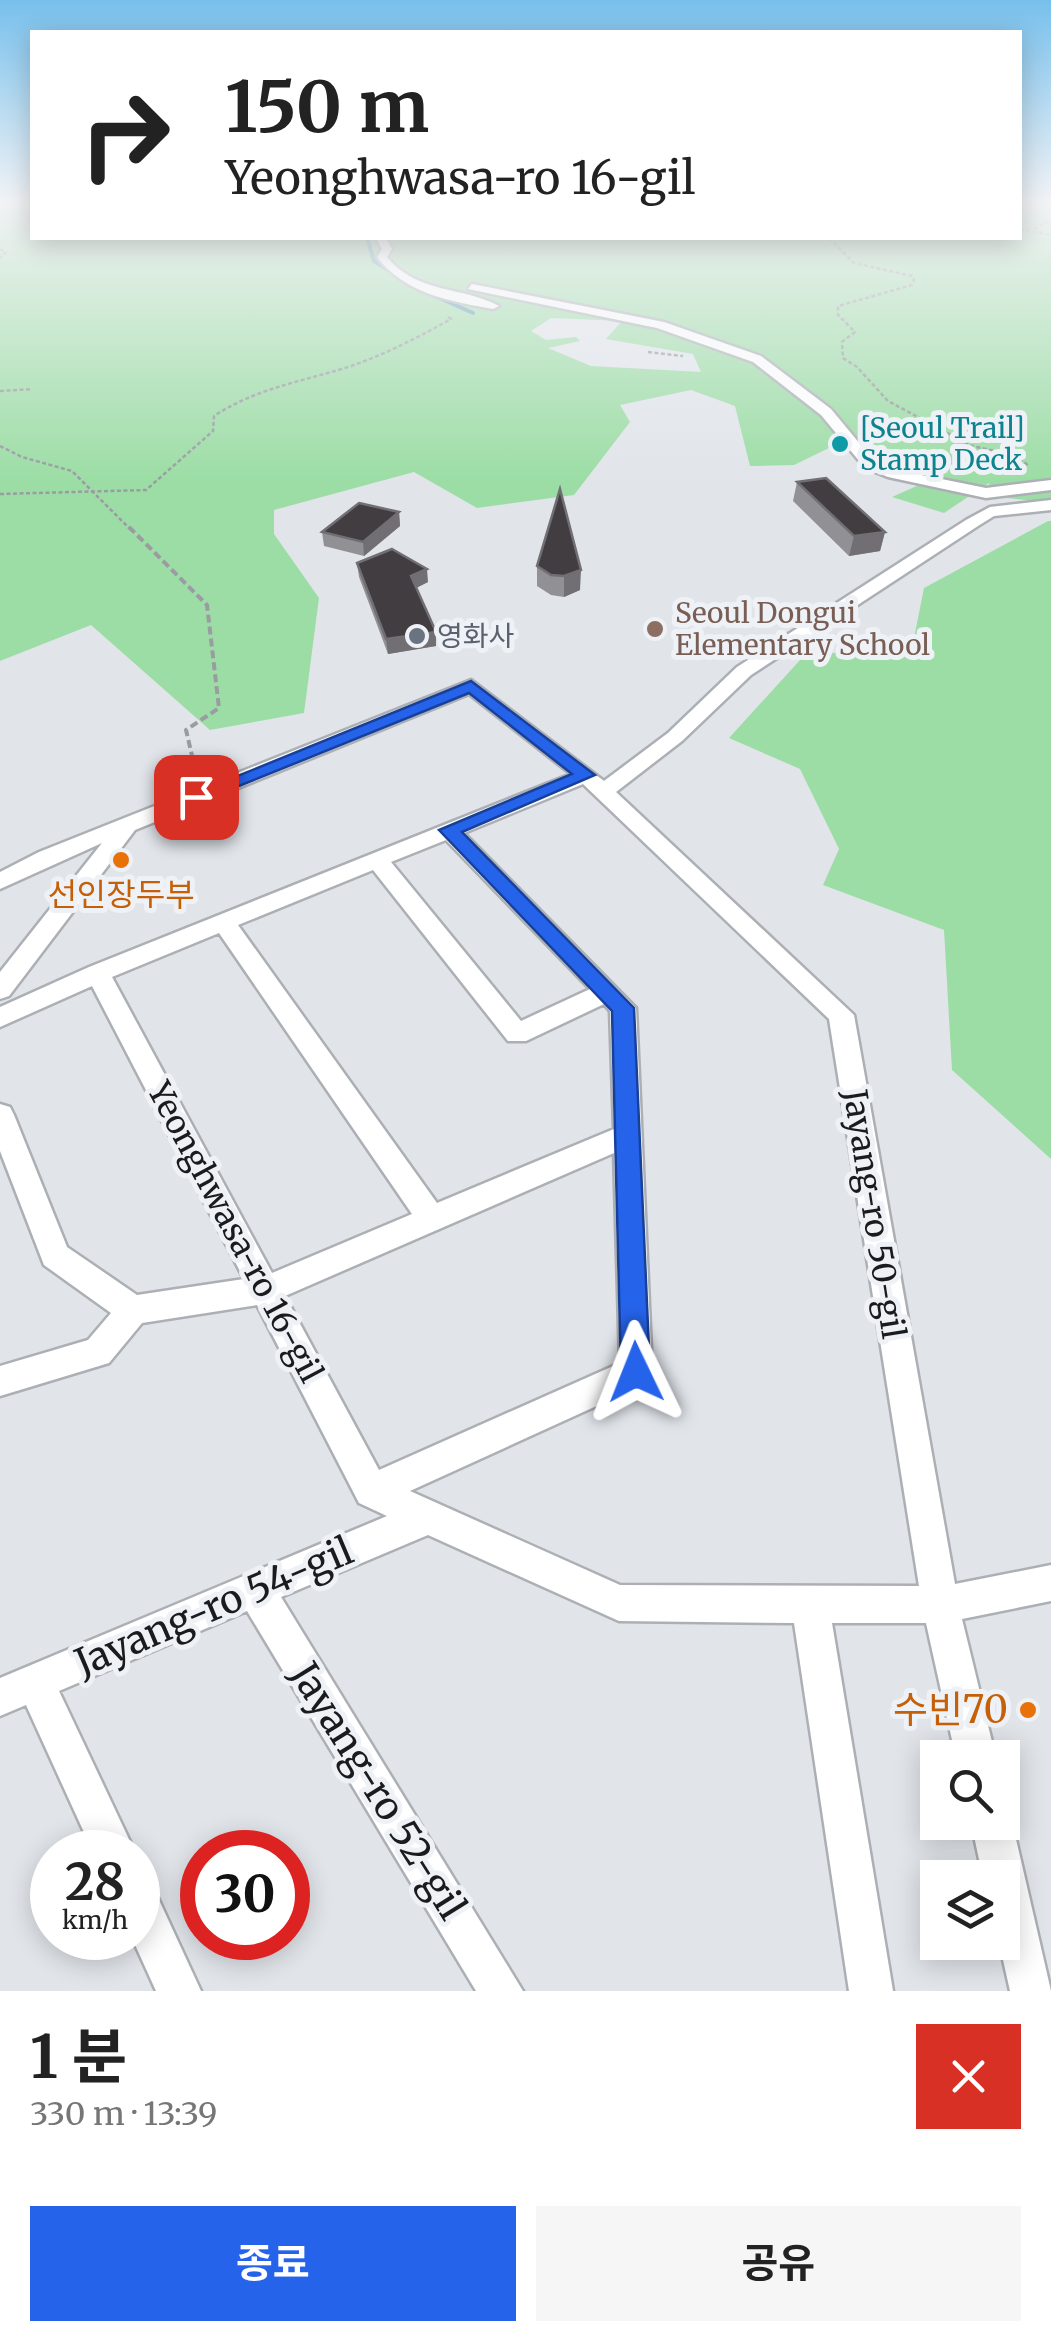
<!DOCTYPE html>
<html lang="ko">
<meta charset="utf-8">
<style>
:root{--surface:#fff;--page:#f6f6f6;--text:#222;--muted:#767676;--accent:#2563eb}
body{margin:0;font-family:Merriweather,"Noto Sans KR",serif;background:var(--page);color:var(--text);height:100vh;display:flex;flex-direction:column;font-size:38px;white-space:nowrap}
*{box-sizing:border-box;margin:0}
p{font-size:32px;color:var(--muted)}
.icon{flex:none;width:55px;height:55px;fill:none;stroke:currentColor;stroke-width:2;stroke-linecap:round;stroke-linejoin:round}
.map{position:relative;height:1991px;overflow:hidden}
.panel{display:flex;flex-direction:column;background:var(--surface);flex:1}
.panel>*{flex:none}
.guide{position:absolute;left:30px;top:30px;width:992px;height:210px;border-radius:0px;box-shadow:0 5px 25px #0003;background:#fff;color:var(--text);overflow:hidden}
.controls{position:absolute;left:920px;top:1740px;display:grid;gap:20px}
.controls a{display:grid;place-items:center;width:100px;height:100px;border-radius:0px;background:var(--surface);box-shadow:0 5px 25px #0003;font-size:50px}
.speed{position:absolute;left:30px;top:1830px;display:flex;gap:20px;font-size:50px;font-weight:700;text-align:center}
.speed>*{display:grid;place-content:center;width:130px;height:130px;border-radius:50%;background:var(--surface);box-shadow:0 5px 25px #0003;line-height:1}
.speed small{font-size:25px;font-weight:400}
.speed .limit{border:15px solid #d22;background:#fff;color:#111}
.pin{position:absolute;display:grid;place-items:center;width:85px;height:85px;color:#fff;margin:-42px;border-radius:20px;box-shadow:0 5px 15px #0006}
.me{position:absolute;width:110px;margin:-55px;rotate:358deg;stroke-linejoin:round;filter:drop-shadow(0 0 8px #0008)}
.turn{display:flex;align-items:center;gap:35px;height:210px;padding:0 30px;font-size:45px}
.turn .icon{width:130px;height:130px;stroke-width:2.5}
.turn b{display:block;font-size:70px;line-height:85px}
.round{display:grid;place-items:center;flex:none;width:105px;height:105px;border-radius:0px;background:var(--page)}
.headline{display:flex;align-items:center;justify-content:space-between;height:170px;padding:0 30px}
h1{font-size:60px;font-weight:700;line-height:75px}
.button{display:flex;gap:20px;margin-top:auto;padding:20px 30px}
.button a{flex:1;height:115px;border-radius:0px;background:var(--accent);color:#fff;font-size:40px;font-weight:700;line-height:115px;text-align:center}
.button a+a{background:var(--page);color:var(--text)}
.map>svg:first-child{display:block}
</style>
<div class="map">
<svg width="1051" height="1991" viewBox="0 0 1051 1991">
<rect width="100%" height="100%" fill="#e1e5ea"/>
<!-- green -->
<path fill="#9cdda5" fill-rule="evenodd" d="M0,201h32v37h988v-37h31v302l-61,-7 -1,-13 -45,30 -52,-16 56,-25 -36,-22 -79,-4 -39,19 -44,1 -15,-60 -44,-16 -71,15 10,17 -56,73 -97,13 -63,-36 -140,38v24l45,64 -15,115 -94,17 -119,-105 -91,36zM551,318l71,3 -16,18 87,15 8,18 -110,-6 -43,-18 32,-7 -4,-4 -30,3 -15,-9z
M1048,521h3v638l-99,-89 -8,-140 -121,-45 16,-36 -39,-80 -71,-31 72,-79 113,-21 10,-50z"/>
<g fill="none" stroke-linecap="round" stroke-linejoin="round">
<!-- stream -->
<path stroke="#569cb3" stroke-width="4" d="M367,238l7,23 32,20
M424,291l49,22"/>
<defs>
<path id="street" d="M376,238h10l6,11 -5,8c30,37 75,29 112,49l-6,3c-43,-8 -88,-15 -116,-52l5,-8z
M472,284l192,38 97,34 70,53 44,53 22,8 89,18 65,-8v10l-65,8 -98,-21 -23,-9 -44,-53 -68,-53 -96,-34 -189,-39z
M1051,500v10l-57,6 -16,10 -227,149 -69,66 -66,51 238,223 101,569 96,-19v36l-89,18 34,139h-40l-30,-135h-94l61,368h-44l-55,-368 -175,-2 -191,-86 -147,62 242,394h-47l-229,-380 -188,80 76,161h-42l-67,-147 -26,11v-38l387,-162 -28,-13 -102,-198 -115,18 -33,40 -109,33v-30l88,-26 23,-27 -67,-48 -44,-114v-47l10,3 4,8 53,132 70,48 107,-16 -152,-293 -92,41v-20l89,-40 482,-193 -102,-80 -334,136 -126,166 -9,3v-27l102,-129 -102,46v-17l39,-20 432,-172 133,101 64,-48 69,-66 229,-147 24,-13zM583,784l246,235 90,567 -299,-1 -210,-94 237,-108 5,-11 -16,-364 -172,-175zM446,840l144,149 -69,32 -130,-159zM373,870l135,171h18l78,-37 6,7 4,118 -177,74 -199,-278zM219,933l193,281 -140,59 -160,-296zM614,1153l6,210 -241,107 -94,-174z
M1002,1806l10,16 39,169h-41l-11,-49h3v-64h-19l-12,-56h31z
M138,1881l15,6 48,104h-45l-24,-53h6z"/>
</defs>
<!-- street casing -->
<use href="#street" stroke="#acb0b5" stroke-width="5"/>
<!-- path-far1 -->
<path stroke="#999ca0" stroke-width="2.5" stroke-dasharray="4 2.5" stroke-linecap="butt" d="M1020,229l31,6
M1034,229l17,-9
M829,238l25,25 58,13 2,4 -2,5 -74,21v9l17,17 -13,10 1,16 14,9 31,34 84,45 47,10 10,11
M0,249l6,3 -6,6
M648,352l35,4
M0,391l32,-2
M0,446l22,11 50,14 59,59
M0,494l146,-4 67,-59 1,-15c41,-27 85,-34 131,-48 37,-12 72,-30 106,-49l-5,-4"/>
<!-- path -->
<path stroke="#999ca0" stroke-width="4" stroke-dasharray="8 4" stroke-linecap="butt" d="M129,527l78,78 12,103 -33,22 7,30"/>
<!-- street -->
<use href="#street" fill="#fff" fill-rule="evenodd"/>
</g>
<!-- wall -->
<path fill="#919195" d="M797,482l88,50 -5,19 -31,5 -56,-55z
M560,489l20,101 -16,7 -13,-2 -14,-9v-20z
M399,512l1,14 -36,30 -40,-10 -2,-14z
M357,563l71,19 -12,6 20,44v14l-48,8 -29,-77z"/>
<!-- shaded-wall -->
<path fill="#716f73" d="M399,512l1,14 -36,30 -1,-14z
M885,532l-5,19 -31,5 5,-20z
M427,569l1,13 -16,8 -1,-14z
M581,570l-1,20 -16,7v-21z
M436,632v14l-48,8 -2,-15z"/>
<!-- building -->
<path fill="#413d40" stroke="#716f73" stroke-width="2.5" d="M826,478l59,54 -31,4 -57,-54z
M560,489l21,81 -17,6 -13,-1 -14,-9z
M359,503l40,9 -36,30 -41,-10z
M392,549l35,20 -16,7 25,56 -50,7 -29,-76z"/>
<!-- sky -->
<linearGradient id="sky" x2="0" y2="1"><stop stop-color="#77c0ec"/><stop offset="0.42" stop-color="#f2f3f6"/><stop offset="1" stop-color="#f2f3f6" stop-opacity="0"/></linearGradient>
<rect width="1051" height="480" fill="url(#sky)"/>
<!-- route -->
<path fill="#2563eb" stroke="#184099" stroke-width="2.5" d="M471,681l124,94 -133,57 172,176 16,364 -4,9 -10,4 -11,-4 -4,-9 -9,-361 -173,-181 133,-56 -103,-81 -267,108 -6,2 -10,-6z"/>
<!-- markers -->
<circle fill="#0f9aa8" stroke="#eef2f7" stroke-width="4" cx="840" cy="444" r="10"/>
<circle fill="#8d6e63" stroke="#eef2f7" stroke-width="4" cx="655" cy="629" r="10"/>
<circle fill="#6b7280" stroke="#eef2f7" stroke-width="4" cx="417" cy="636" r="10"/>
<g fill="#e8710a" stroke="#eef2f7" stroke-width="4">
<circle cx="121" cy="860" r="10"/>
<circle cx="1028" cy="1710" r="10"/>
</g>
<g text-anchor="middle" stroke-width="10" stroke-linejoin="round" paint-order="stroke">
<!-- far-culture labels -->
<g font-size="28" fill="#0d838f" stroke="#eef2f7" text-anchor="start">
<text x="860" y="438">[Seoul Trail]<tspan x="860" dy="32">Stamp Deck</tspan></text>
</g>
<!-- far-education labels -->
<g font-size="28" fill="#785e54" stroke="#eef2f7" text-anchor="start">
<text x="675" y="623">Seoul Dongui<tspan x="675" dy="32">Elementary School</tspan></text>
</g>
<!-- far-worship labels -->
<g font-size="28" fill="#5b616d" stroke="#eef2f7" text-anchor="start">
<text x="437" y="646">영화사</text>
</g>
<!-- food labels -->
<g font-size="32" fill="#c56008" stroke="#eef2f7">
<text x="121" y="906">선인장두부</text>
</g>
<!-- street labels -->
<g font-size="32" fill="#1a1b1d" stroke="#eef2f7">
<text transform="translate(874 1214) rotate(81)" y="11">Jayang-ro 50-gil</text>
<text transform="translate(235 1232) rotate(62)" y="11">Yeonghwasa-ro 16-gil</text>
</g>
<!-- near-street labels -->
<g font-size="38" fill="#1a1b1d" stroke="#eef2f7">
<text transform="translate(214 1607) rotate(-23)" y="13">Jayang-ro 54-gil</text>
<text transform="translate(378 1791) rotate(58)" y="13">Jayang-ro 52-gil</text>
</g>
<!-- near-food labels -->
<g font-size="38" fill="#c56008" stroke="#eef2f7" text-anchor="end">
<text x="1008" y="1723">수빈70</text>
</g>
</g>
</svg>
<div class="controls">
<a><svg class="icon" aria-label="search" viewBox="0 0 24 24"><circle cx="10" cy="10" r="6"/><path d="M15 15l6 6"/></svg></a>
<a><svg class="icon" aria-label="layers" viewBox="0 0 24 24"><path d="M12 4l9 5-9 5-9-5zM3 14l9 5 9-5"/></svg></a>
</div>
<div class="speed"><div>28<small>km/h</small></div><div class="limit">30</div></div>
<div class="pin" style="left:196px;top:797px;background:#d93025"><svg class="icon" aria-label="arrive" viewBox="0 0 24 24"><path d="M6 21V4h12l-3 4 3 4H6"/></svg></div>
<svg class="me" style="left:636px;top:1372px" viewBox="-20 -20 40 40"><path d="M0-17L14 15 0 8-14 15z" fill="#2563eb" stroke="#fff" stroke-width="4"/></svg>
<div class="guide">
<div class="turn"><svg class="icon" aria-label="right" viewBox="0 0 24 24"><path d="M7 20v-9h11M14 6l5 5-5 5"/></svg><div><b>150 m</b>Yeonghwasa-ro 16-gil</div></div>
</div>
</div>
<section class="panel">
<div class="headline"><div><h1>1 분</h1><p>330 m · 13:39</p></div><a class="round" style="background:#d93025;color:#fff"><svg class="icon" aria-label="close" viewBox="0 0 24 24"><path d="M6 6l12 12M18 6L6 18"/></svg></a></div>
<div class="button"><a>종료</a><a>공유</a></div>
</section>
